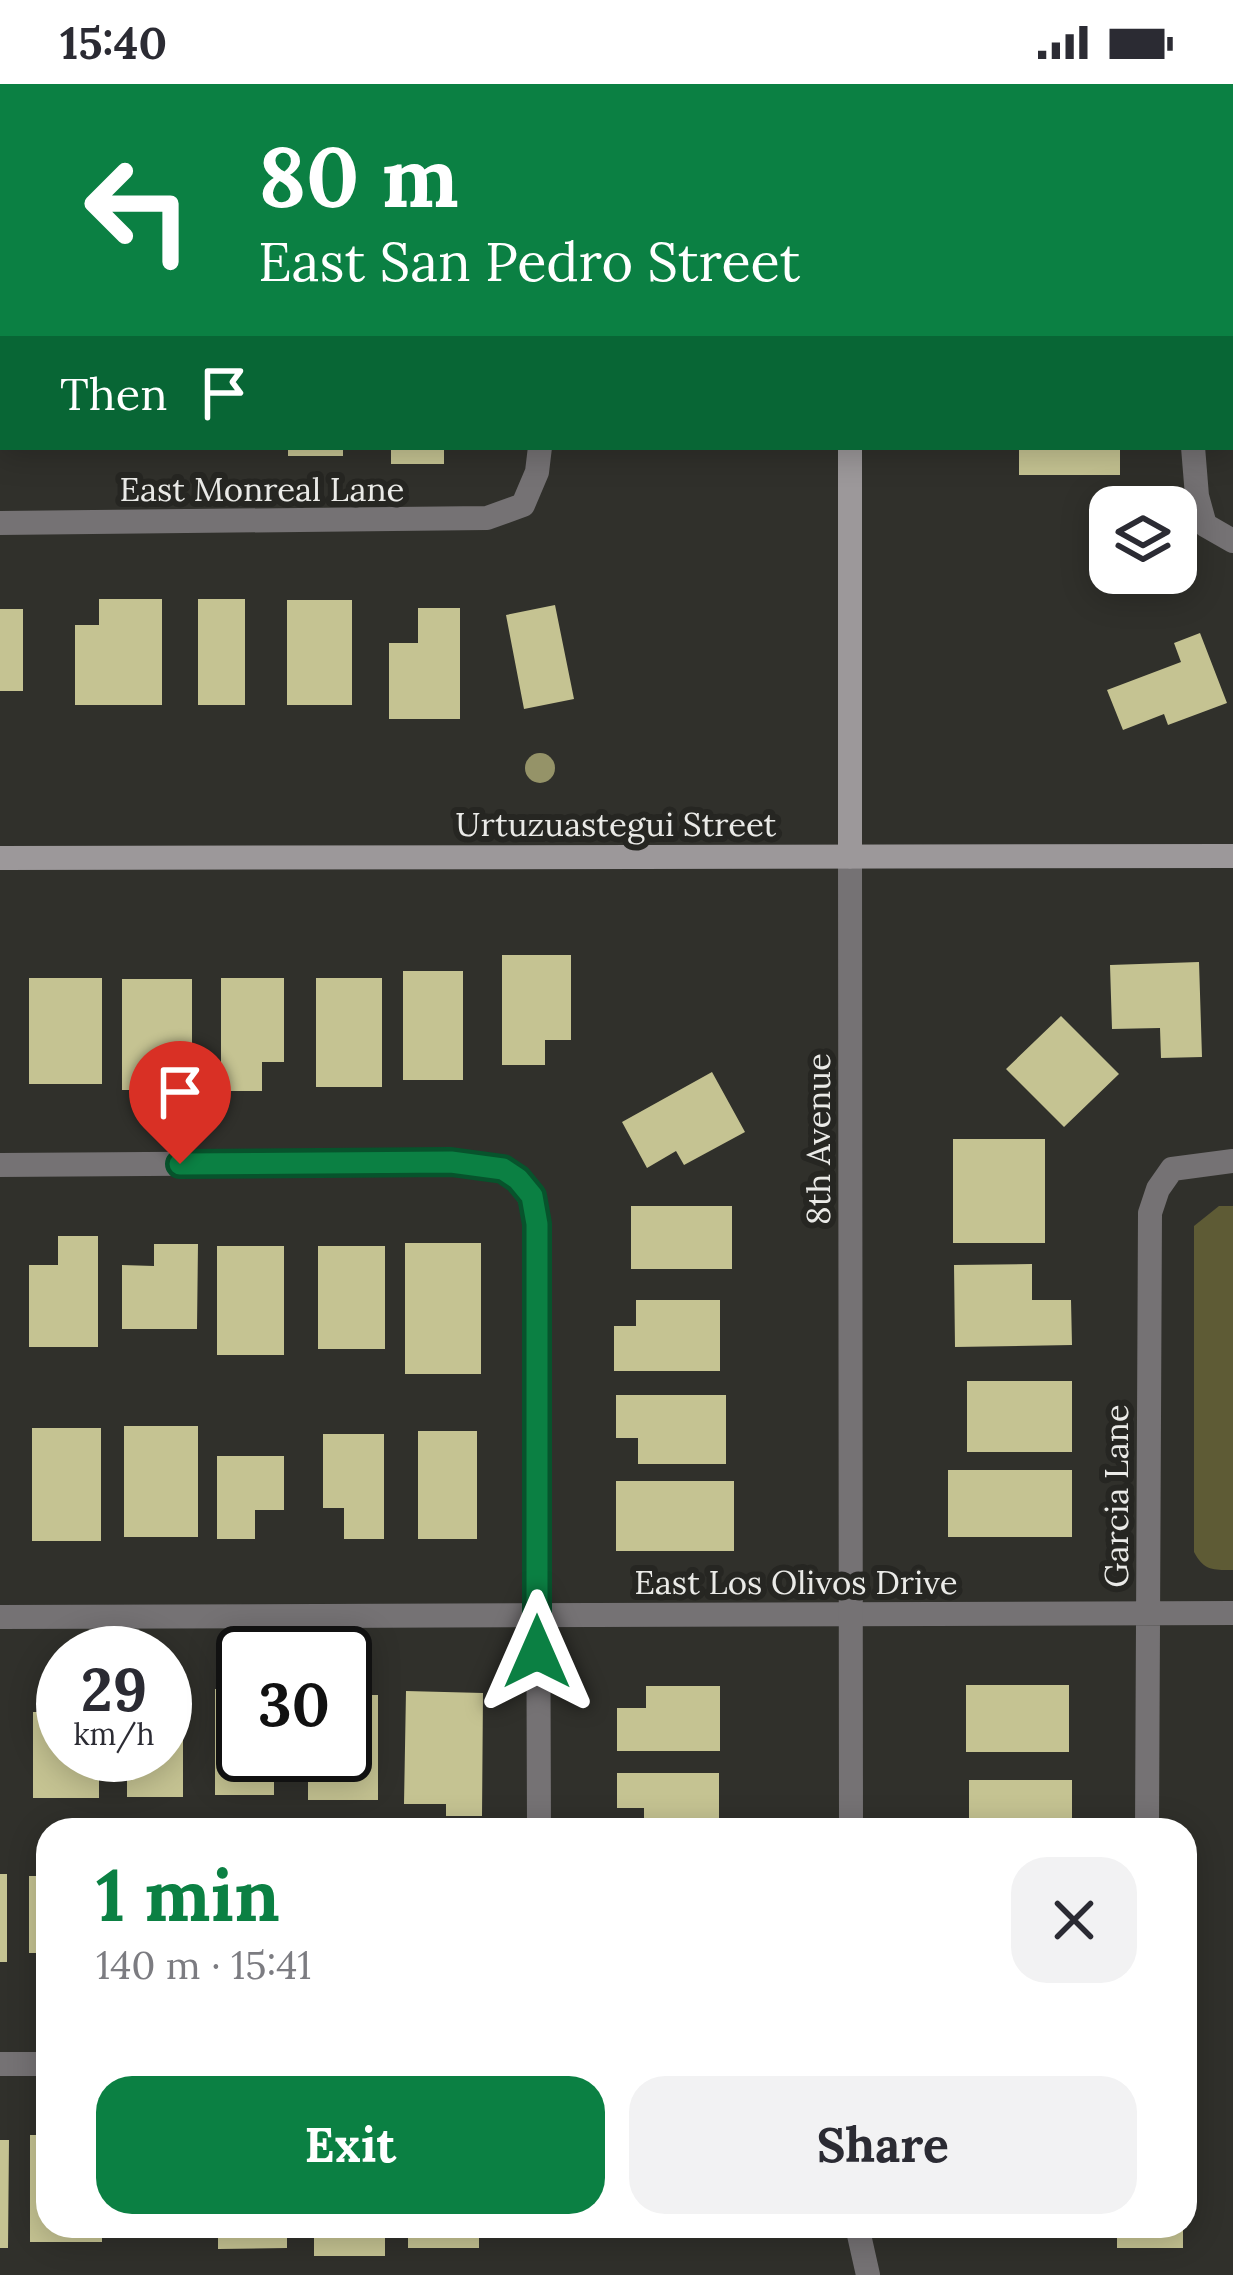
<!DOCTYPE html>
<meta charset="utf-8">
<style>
:root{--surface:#fff;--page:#f2f2f3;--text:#2b2b33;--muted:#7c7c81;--accent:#0b8043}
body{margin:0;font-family:Lora,serif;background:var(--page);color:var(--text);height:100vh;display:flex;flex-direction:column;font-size:45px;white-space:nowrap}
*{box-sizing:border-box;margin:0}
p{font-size:39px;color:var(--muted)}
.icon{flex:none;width:66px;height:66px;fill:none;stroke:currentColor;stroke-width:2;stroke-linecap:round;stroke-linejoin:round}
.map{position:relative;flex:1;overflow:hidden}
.drawer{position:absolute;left:36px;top:1734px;width:1161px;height:420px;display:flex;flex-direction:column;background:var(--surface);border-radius:36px;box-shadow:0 6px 30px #0003}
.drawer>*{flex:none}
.banner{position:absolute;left:0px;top:0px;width:1233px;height:366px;box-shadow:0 6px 30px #0003;background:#0b8043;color:#fff;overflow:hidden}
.controls{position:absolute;left:1089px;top:402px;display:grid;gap:24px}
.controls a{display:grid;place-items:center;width:108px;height:108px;border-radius:24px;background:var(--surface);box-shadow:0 6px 30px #0003;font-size:60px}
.speed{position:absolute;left:36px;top:1542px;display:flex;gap:24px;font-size:60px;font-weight:700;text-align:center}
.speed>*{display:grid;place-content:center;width:156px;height:156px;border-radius:50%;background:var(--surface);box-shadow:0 6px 30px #0003;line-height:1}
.speed small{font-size:30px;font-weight:400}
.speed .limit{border:6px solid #111;border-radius:18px;background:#fff;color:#111}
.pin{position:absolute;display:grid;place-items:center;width:102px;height:102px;color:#fff;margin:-123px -51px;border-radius:50% 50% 50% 0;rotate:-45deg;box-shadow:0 0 12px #0007}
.pin .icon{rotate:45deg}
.me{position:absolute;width:132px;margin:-66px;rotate:0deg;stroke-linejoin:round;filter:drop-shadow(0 0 9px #0008)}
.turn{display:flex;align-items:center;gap:42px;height:252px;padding:0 60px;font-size:54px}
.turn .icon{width:156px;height:156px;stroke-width:2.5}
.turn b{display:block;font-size:84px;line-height:102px}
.then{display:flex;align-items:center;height:114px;padding:0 60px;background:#0003;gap:24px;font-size:45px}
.round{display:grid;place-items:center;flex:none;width:126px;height:126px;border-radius:36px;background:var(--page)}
.overview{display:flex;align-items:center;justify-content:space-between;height:204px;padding:0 60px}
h1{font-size:72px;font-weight:700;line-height:90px;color:var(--accent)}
.action{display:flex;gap:24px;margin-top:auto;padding:24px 60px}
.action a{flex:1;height:138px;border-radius:36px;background:var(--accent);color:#fff;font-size:48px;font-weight:700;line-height:138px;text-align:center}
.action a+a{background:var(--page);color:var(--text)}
.status{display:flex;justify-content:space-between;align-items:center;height:84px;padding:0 60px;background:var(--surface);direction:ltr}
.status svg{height:33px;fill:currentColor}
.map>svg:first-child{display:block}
</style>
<div class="status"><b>15:40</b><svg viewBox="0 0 49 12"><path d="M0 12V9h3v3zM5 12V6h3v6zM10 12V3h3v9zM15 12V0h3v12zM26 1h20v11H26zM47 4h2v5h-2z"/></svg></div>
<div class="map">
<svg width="1233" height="2191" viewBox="0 0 1233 2191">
<rect width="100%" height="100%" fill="#30302b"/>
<!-- green -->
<path fill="#5e5b35" d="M1219,1122h14v364c-20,0 -29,1 -39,-18v-326z"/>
<!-- building -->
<path fill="#c5c392" d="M288,363h55v9h-55z
M391,363h53v17h-53z
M1019,363h101v28h-101z
M99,515h63v106h-87v-80h24z
M198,515h47v106h-47z
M287,516h65v105h-65z
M555,521l19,94 -50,10 -18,-94z
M418,524h42v111h-71v-76h29z
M0,525h23v82h-23z
M1200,549l27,70 -59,22 -4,-11 -41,16 -16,-40 74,-28 -7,-19z
M502,871h69v85h-26v25h-43z
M1199,878l3,95 -41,1 -1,-30 -48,1 -2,-64z
M403,887h60v109h-60z
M29,894h73v106h-73z
M221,894h63v84h-22v29h-41z
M316,894h66v109h-66z
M122,895h70v111h-70z
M1061,932l58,58 -55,53 -58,-58z
M712,988l33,60 -61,33 -8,-14 -29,17 -25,-46z
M953,1055h92v104h-92z
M631,1122h101v63h-101z
M58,1152h40v111h-69v-82h29z
M405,1159h76v131h-76z
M154,1160h44l-1,85h-75v-64l32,1z
M217,1162h67v109h-67z
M318,1162h67v103h-67z
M1032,1180v36h39l1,45 -117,2 -1,-82z
M636,1216h84v71h-106v-45h22z
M967,1297h105v71h-105z
M616,1311h110v69h-88v-26h-22z
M124,1342h74v111h-74z
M32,1344h69v113h-69z
M418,1347h59v108h-59z
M323,1350h61v105h-40v-31h-21z
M217,1372h67v54h-29v29h-38z
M948,1386h124v67h-124z
M616,1397h118v70h-118z
M966,1601h103v67h-103z
M646,1602h74v65h-103v-43h29z
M165,1605h18v108h-56v-42h38z
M215,1605h28v66h31v40h-59z
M56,1607h7v64h36v43h-66v-86h23z
M406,1607l77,2 -1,123h-36v-12h-42z
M345,1611h33v105h-70v-45h37z
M617,1689h102v57h-75v-22h-27z
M969,1696h103v50h-103z
M0,1790h7v88h-7z
M29,1792h19v77h-19z
M30,2051h18v91h54v16h-72z
M0,2056h9l-1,108h-8z
M124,2142h72v10h-72z
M218,2142h69v22l-69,1z
M314,2142h71v30h-71z
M408,2142h71v22h-71z
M498,2142h68v6l-68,1z
M1117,2142h66v22h-66z"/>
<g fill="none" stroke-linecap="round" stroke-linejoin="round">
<!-- minor -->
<path stroke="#757274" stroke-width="24" d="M1198,0v3
M0,3h3
M84,3l455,-2
M1230,24h3
M1193,363l4,49 8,29 28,16
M0,439l487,-5 36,-13 14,-33 3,-25
M0,1081l451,-3c51,7 75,5 86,62l2,606
M0,1533l1233,-4
M1147,1746l3,-617 8,-24 14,-20 61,-8
M0,1980h48"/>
<!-- tertiary -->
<path stroke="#757274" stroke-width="24" d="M850,773l1,973
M857,2142l11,49"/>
<!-- secondary -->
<path stroke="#9c989a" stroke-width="24" d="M850,0v3
M850,363v410
M0,774l1233,-2"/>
</g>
<!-- trees -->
<circle fill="#959368" cx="540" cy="684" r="15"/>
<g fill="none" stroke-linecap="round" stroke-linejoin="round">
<defs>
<path id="route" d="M180,1080l271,-2 52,7 15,10 14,17 5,28v428"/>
</defs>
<!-- route casing -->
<use href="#route" stroke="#07532c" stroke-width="30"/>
<!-- route -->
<use href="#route" stroke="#0b8043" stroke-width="21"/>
</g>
<g text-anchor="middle" stroke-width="12" stroke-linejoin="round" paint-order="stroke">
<!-- street labels -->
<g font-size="33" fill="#eaeae7" stroke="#262622">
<text x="262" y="417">East Monreal Lane</text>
<text x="616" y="752">Urtuzuastegui Street</text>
<text transform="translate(818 1055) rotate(-90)" y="12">8th Avenue</text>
<text transform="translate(1116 1412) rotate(-90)" y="12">Garcia Lane</text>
<text x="796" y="1510">East Los Olivos Drive</text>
</g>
</g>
</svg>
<div class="controls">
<a><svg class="icon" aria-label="layers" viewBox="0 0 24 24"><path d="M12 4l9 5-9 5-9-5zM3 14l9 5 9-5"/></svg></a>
</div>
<div class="speed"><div>29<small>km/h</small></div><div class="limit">30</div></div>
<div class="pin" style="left:180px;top:1080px;background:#d93025"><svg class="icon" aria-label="arrive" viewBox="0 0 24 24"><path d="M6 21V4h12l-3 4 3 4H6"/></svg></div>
<svg class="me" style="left:537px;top:1568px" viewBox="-20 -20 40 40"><path d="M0-17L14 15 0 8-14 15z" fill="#0b8043" stroke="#fff" stroke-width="4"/></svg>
<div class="banner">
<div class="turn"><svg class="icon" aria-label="left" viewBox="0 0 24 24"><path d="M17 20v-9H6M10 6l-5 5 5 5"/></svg><div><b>80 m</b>East San Pedro Street</div></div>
<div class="then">Then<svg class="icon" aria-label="arrive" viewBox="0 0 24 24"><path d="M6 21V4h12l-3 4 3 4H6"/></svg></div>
</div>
<section class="drawer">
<div class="overview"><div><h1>1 min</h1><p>140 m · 15:41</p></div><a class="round"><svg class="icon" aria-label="close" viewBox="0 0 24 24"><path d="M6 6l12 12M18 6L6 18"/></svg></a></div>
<div class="action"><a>Exit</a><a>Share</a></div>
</section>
</div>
